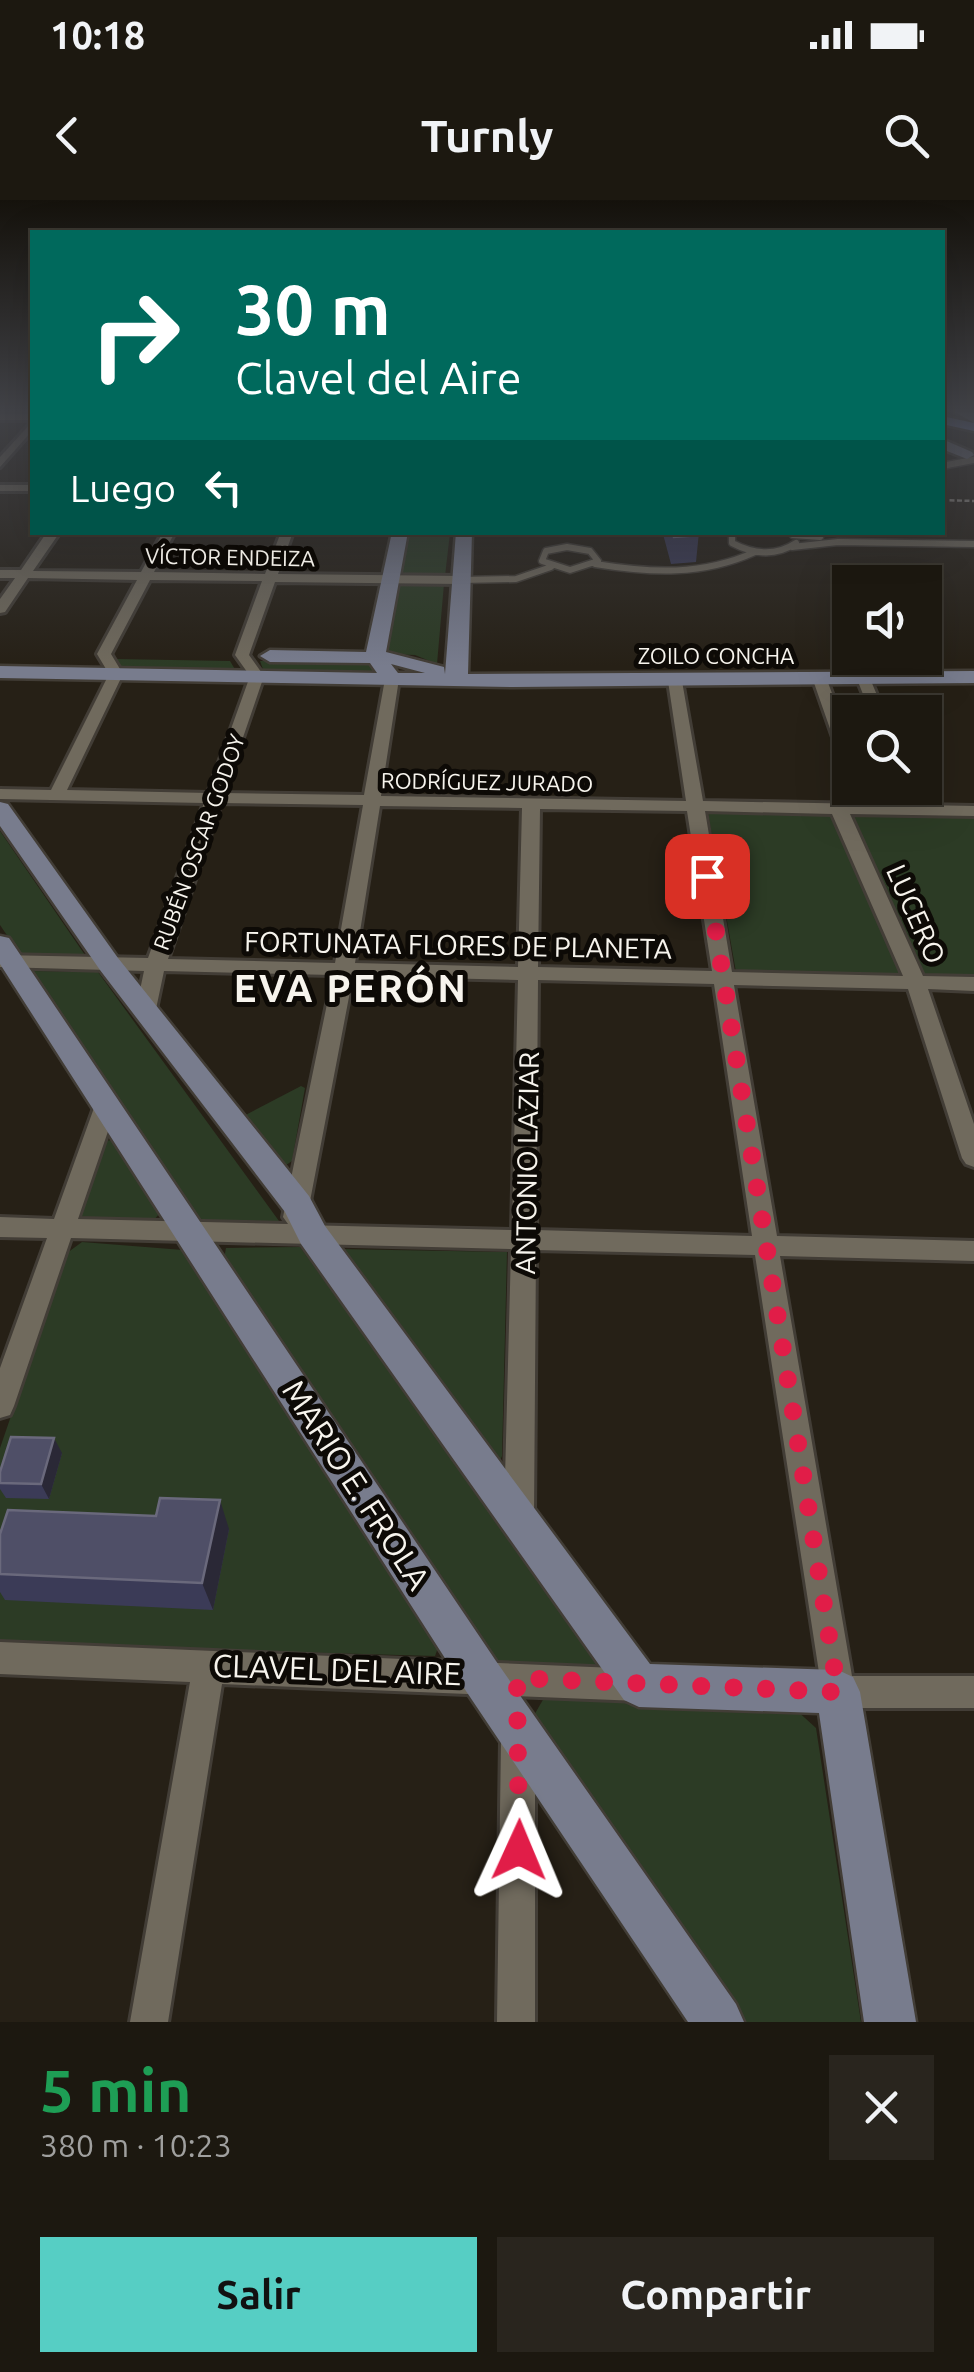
<!DOCTYPE html>
<html lang="es">
<meta charset="utf-8">
<style>
:root{--surface:#1c1810;--page:#29251e;--text:#f1f3f6;--muted:#a0a09f;--line:#3a3730;--accent:#56cec4}
body{margin:0;font-family:Ubuntu,sans-serif;background:var(--page);color:var(--text);height:100vh;display:flex;flex-direction:column;font-size:38px;white-space:nowrap}
*{box-sizing:border-box;margin:0}
p{font-size:32px;color:var(--muted)}
.icon{flex:none;width:55px;height:55px;fill:none;stroke:currentColor;stroke-width:2;stroke-linecap:round;stroke-linejoin:round}
.map{position:relative;height:1822px;overflow:hidden}
.details{display:flex;flex-direction:column;background:var(--surface);flex:1}
.details>*{flex:none}
.banner{position:absolute;left:30px;top:30px;width:915px;height:305px;border-radius:0px;box-shadow:0 10px 40px #0002,0 0 0 2px var(--line);background:#00695c;color:#fff;overflow:hidden}
.buttons{position:absolute;left:832px;top:365px;display:grid;gap:20px}
.buttons a{display:grid;place-items:center;width:110px;height:110px;border-radius:0px;background:var(--surface);box-shadow:0 10px 40px #0002,0 0 0 2px var(--line);font-size:50px}
.pin{position:absolute;display:grid;place-items:center;width:85px;height:85px;color:#fff;margin:-42px;border-radius:20px;box-shadow:0 5px 15px #0006}
.me{position:absolute;width:110px;margin:-55px;rotate:1deg;stroke-linejoin:round;filter:drop-shadow(0 0 8px #0008)}
.turn{display:flex;align-items:center;gap:35px;height:210px;padding:0 40px;font-size:45px}
.turn .icon{width:130px;height:130px;stroke-width:2.5}
.turn b{display:block;font-size:70px;line-height:85px}
.then{display:flex;align-items:center;height:95px;padding:0 40px;background:#0003;gap:20px;font-size:38px}
.round{display:grid;place-items:center;flex:none;width:105px;height:105px;border-radius:0px;background:var(--page)}
.headline{display:flex;align-items:center;justify-content:space-between;height:170px;padding:0 40px}
h1{font-size:60px;font-weight:600;line-height:75px;color:#1e9e55}
.button{display:flex;gap:20px;margin-top:auto;padding:20px 40px}
.button a{flex:1;height:115px;border-radius:0px;background:var(--accent);color:#111;font-size:40px;font-weight:600;line-height:115px;text-align:center}
.button a+a{background:var(--page);color:var(--text)}
.status{display:flex;justify-content:space-between;align-items:center;height:70px;padding:0 50px;background:var(--surface);direction:ltr}
.status svg{height:28px;fill:currentColor}
header{display:flex;justify-content:space-between;align-items:center;height:130px;padding:0 40px;background:var(--surface);font-size:45px;font-weight:600}
.map>svg:first-child{display:block}
</style>
<div class="status"><b>10:18</b><svg viewBox="0 0 49 12"><path d="M0 12V9h3v3zM5 12V6h3v6zM10 12V3h3v9zM15 12V0h3v12zM26 1h20v11H26zM47 4h2v5h-2z"/></svg></div>
<header><svg class="icon" aria-label="back" viewBox="0 0 24 24"><path d="M15 5l-7 7 7 7"/></svg>Turnly<svg class="icon" aria-label="search" viewBox="0 0 24 24"><circle cx="10" cy="10" r="6"/><path d="M15 15l6 6"/></svg></header>
<div class="map">
<svg width="974" height="1822" viewBox="0 0 974 1822">
<rect width="100%" height="100%" fill="#262016"/>
<!-- green -->
<path fill="#2c3b25" d="M408,333h42l-5,43 -45,-1z
M397,383l47,1 -7,80 -22,-9 -30,-1z
M116,459l114,2 6,10 -116,-2z
M260,461h111l9,13 -116,-2z
M708,613l266,5v162l-238,-8z
M0,631l87,127 -66,-2 -21,-31z
M31,771l67,1 181,249 -8,5 -68,-3z
M301,886l4,2 -13,73 -13,9 -41,-51z
M113,940l47,73 -7,8 -75,-2 26,-78z
M82,1042l101,8 256,395 -4,11 -435,-12v-196l67,-195z
M300,1047l305,419 -110,-5 -271,-402 2,-11z
M335,1049l172,3 -5,204 -4,9z
M544,1498l250,10 22,20 45,294h-118l-210,-305z"/>
<g fill="none" stroke-linecap="round" stroke-linejoin="round">
<defs>
<path id="lane" d="M942,266l31,-6
M732,332v11c21,11 43,14 64,0
M793,335l27,2
M567,347l23,4 8,10 -28,9 -28,-9 4,-10z
M792,347l46,-5 136,2
M595,364c56,9 107,12 160,-12
M461,380l55,-1 35,-12"/>
<path id="street" d="M0,214h32v6h-32z
M32,222v9l-32,36v-10z
M0,285h32v6h-32z
M47,332h13l-27,39 108,1 22,-40h12l-21,40 111,2 16,-42h12l-15,42 183,2 7,4 -7,4 -186,-2 -26,73 15,21 -40,117 140,2 21,-116 7,-4 7,4 -18,117 305,5 -18,-120 7,-4 7,4 21,120 271,5v10l-124,-2 73,162 51,1v14l-46,-2 46,135v43l-8,-3 -4,-6 -54,-169 -174,-4 43,251 197,5v20l-194,-5 72,420h122v32h-136l-12,-4 -4,-12 -67,-437 -219,-5 -2,266 -5,10 -10,4 -10,-4 -5,-10 7,-267 -440,-11 -57,168 -4,9 -10,3v-50l47,-130 -47,-1v-20l54,2 40,-111 11,-8 11,8 -38,111 210,5 -5,-7 50,-242 -169,-4 -8,38 -10,7 -10,-7 8,-38 -144,-4v-12l148,3 56,-155 -204,-4v-10l51,1 58,-116 -12,-20 40,-74 -109,-2 -23,34 -5,1v-14l15,-21h-15v-8h21zM150,380l112,1 -27,74 15,21 -42,117 -141,-3 56,-116 -12,-20zM221,603l142,2 -28,158 -167,-4zM380,606l142,2 -4,159 -163,-4zM540,609l147,2 25,160 -174,-4zM705,611l127,3 71,162 -171,-4zM353,776l165,4 -6,250 -211,-5 6,-8zM538,780l176,4 38,252 -216,-6z
M820,476l7,4 23,61v27l-8,-5 -29,-83z
M859,476h10l15,36h-14l-13,-33z
M0,1442l639,27 12,4 4,12 -4,12 -12,4 -417,-17 -54,338h-38l60,-340 -190,-8z
M518,1524l12,5 5,12v281h-38l4,-281 5,-12z"/>
<path id="secondary" d="M953,211l21,2v10z
M942,239l30,13 2,3 -7,4 -25,-10z
M392,332h16l-22,120 58,15 1,7 11,-142h16l-4,142 506,-3v12l-460,4 -514,-9v-12l377,7 -7,-10 -100,-1 -10,-6 10,-6 96,2zM391,464l34,9h-27z
M0,602l8,2 110,154 191,238 16,30 325,438 188,6 15,7 7,15 56,330h-52l-45,-309 -180,-6 -15,-7 -323,-456 -16,-32 -185,-242 -100,-144z
M0,736l9,2 487,723 240,343 8,18h-56l-222,-331 -466,-727z"/>
<path id="highway" d="M942,216l32,7v8l-32,-7z"/>
</defs>
<!-- lane casing -->
<use href="#lane" stroke="#423d36" stroke-width="9"/>
<!-- street casing -->
<use href="#street" stroke="#423d36" stroke-width="6"/>
<!-- secondary casing -->
<use href="#secondary" stroke="#423d36" stroke-width="5"/>
<!-- highway casing -->
<use href="#highway" stroke="#423d36" stroke-width="5"/>
<!-- path -->
<path stroke="#98938b" stroke-width="2.5" stroke-dasharray="5 2.5" stroke-linecap="butt" d="M942,300l32,1"/>
<!-- lane -->
<use href="#lane" stroke="#706a5d" stroke-width="6"/>
<!-- street -->
<use href="#street" fill="#706a5d" fill-rule="evenodd"/>
<!-- secondary -->
<use href="#secondary" fill="#787c8d" fill-rule="evenodd"/>
<!-- highway -->
<use href="#highway" fill="#89a6fe" fill-rule="evenodd"/>
</g>
<!-- wall -->
<path fill="#3b3b57" d="M617,332h82l-3,30 -25,2 -8,-30 -46,1z
M62,1253l-13,46 -43,-1 -6,-9v-17z
M229,1329l-16,81 -208,-10 -5,-8v-58z"/>
<!-- shaded-wall -->
<path fill="#2a2836" d="M54,1238l8,15 -13,46 -8,-15z
M220,1300l9,29 -16,81 -11,-27z"/>
<!-- building -->
<path fill="#4f4f67" stroke="#6a697c" stroke-width="2.5" d="M673,332h26v3l-25,2z
M11,1237l43,1 -13,46 -41,-1v-11z
M160,1298l60,2 -18,83 -202,-9v-40l8,-24 148,6z"/>
<!-- sky -->
<linearGradient id="sky" x2="0" y2="1"><stop stop-color="#15120c"/><stop offset="0.45" stop-color="#414247"/><stop offset="1" stop-color="#414247" stop-opacity="0"/></linearGradient>
<rect width="974" height="466" fill="url(#sky)"/>
<g fill="none" stroke-linecap="round" stroke-linejoin="round">
<!-- route -->
<path stroke="#e11d48" stroke-width="18" stroke-dasharray="0 32.4" d="M519,1650l-2,-172 321,14 -131,-816"/>
</g>
<g text-anchor="middle" stroke-width="10" stroke-linejoin="round" paint-order="stroke">
<!-- far-street labels -->
<g font-size="22" fill="#f7f4ed" stroke="#0d0a06">
<text transform="translate(230 357) rotate(1)" y="8">VÍCTOR ENDEIZA</text>
<text x="716" y="464">ZOILO CONCHA</text>
<text transform="translate(487 582) rotate(1)" y="8">RODRÍGUEZ JURADO</text>
<text transform="translate(199 642) rotate(-70)" y="8">RUBÉN OSCAR GODOY</text>
</g>
<!-- street labels -->
<g font-size="28" fill="#f7f4ed" stroke="#0d0a06">
<text transform="translate(916 714) rotate(66)" y="10">LUCERO</text>
<text transform="translate(458 745) rotate(1)" y="10">FORTUNATA FLORES DE PLANETA</text>
<text transform="translate(527 963) rotate(-89)" y="10">ANTONIO LAZIAR</text>
</g>
<!-- near-street labels -->
<g font-size="32" fill="#f7f4ed" stroke="#0d0a06">
<text transform="translate(356 1285) rotate(57)" y="11">MARIO E. FROLA</text>
<text transform="translate(337 1470) rotate(2)" y="11">CLAVEL DEL AIRE</text>
</g>
<!-- district labels -->
<g font-size="38" font-weight="bold" letter-spacing="2.5" fill="#f7f4ed" stroke="#0d0a06">
<text x="351" y="802">EVA PERÓN</text>
</g>
</g>
</svg>
<div class="buttons">
<a><svg class="icon" aria-label="sound" viewBox="0 0 24 24"><path d="M4 9h4l5-4v14l-5-4H4zM17 9q2 3 0 6"/></svg></a>
<a><svg class="icon" aria-label="search" viewBox="0 0 24 24"><circle cx="10" cy="10" r="6"/><path d="M15 15l6 6"/></svg></a>
</div>
<div class="pin" style="left:707px;top:676px;background:#d93025"><svg class="icon" aria-label="arrive" viewBox="0 0 24 24"><path d="M6 21V4h12l-3 4 3 4H6"/></svg></div>
<svg class="me" style="left:519px;top:1650px" viewBox="-20 -20 40 40"><path d="M0-17L14 15 0 8-14 15z" fill="#e11d48" stroke="#fff" stroke-width="4"/></svg>
<div class="banner">
<div class="turn"><svg class="icon" aria-label="right" viewBox="0 0 24 24"><path d="M7 20v-9h11M14 6l5 5-5 5"/></svg><div><b>30 m</b>Clavel del Aire</div></div>
<div class="then">Luego<svg class="icon" aria-label="left" viewBox="0 0 24 24"><path d="M17 20v-9H6M10 6l-5 5 5 5"/></svg></div>
</div>
</div>
<section class="details">
<div class="headline"><div><h1>5 min</h1><p>380 m · 10:23</p></div><a class="round"><svg class="icon" aria-label="close" viewBox="0 0 24 24"><path d="M6 6l12 12M18 6L6 18"/></svg></a></div>
<div class="button"><a>Salir</a><a>Compartir</a></div>
</section>
